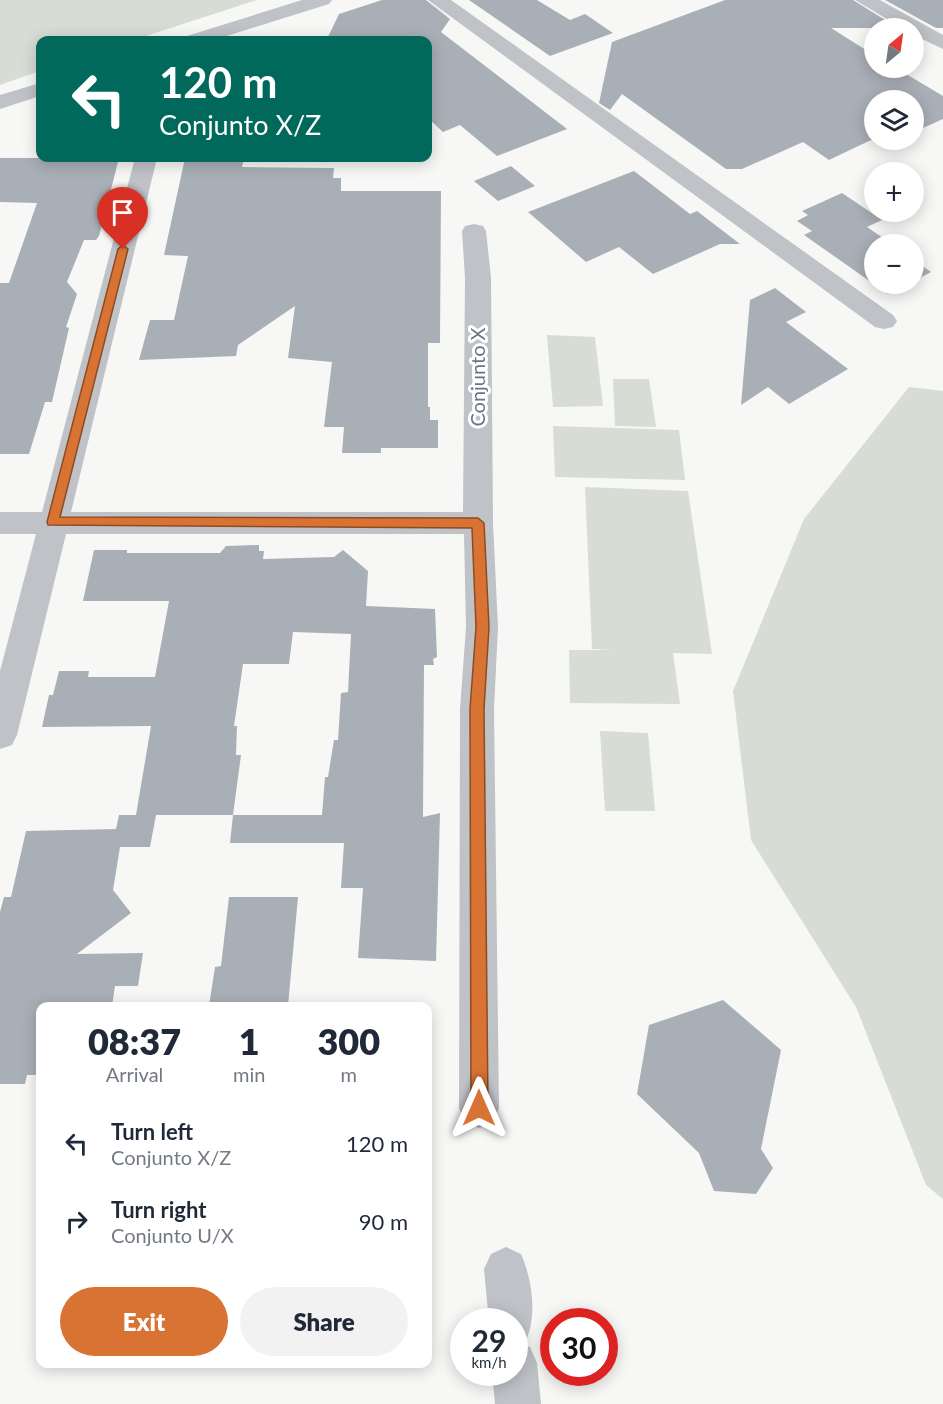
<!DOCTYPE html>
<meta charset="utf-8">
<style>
:root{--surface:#fff;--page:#f2f2f3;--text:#1f2937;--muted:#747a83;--accent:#d97334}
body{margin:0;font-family:Lato,sans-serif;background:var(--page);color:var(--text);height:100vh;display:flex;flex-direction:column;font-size:22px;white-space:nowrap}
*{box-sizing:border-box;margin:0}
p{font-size:20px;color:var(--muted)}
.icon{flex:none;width:33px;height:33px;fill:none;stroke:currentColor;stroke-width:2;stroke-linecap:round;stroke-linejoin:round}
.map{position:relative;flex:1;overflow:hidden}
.drawer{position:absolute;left:36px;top:1002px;width:396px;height:366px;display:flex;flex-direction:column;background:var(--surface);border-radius:12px;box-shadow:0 3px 15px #0003}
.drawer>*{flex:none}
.banner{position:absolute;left:36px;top:36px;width:396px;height:126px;border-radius:12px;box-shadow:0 3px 15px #0003;background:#00695c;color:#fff;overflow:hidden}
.needle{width:39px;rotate:29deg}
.buttons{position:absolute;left:864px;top:18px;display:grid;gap:12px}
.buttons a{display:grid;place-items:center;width:60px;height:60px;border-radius:50%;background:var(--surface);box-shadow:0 3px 15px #0003;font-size:30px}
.speed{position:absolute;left:450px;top:1308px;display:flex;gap:12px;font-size:30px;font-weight:700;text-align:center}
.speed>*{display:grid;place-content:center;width:78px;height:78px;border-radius:50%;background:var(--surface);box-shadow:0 3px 15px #0003;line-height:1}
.speed small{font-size:15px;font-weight:400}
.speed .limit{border:9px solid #d22;background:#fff;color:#111}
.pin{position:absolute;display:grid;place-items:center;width:51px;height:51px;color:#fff;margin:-62px -26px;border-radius:50% 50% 50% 0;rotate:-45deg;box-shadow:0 0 6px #0007}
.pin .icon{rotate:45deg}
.me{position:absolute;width:66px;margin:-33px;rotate:0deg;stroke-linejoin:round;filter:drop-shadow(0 0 4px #0008)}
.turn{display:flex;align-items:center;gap:21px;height:126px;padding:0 24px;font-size:27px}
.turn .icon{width:78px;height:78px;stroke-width:2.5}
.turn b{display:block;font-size:42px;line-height:51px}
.eta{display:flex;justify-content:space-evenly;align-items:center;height:102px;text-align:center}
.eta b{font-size:36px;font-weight:800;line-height:42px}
.action{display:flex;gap:12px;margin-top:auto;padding:12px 24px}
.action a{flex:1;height:69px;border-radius:36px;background:var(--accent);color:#fff;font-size:24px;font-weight:800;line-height:69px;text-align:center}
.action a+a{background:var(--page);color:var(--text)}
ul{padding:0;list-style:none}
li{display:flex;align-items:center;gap:18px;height:78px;padding:0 24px}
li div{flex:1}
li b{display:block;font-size:22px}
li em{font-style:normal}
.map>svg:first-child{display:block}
</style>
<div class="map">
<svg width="943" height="1404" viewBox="0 0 943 1404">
<rect width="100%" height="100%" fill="#f7f8f5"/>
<!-- green -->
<path fill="#d7dcd5" d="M0,0h257l-123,40h-94v31l-40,14z
M547,335l48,2 8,69 -50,1z
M613,379h36l7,48 -41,-1z
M909,387l34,4v808l-17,-14 -70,-178 -105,-167 -18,-149 71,-172z
M553,426l126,4 6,50 -130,-3z
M585,487l103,4 24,163 -39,-1 7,51 -110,-1 -1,-53h44l-21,-1z
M600,731l48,2 7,78h-50z"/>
<!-- building -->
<path fill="#a9afb6" d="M382,0h44l24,19 -9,13 126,97 -70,27 -37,-31 -17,7 -15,-14v-78h-51l-5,-4 -13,4h-22l2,-2 -11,-1 11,-23z
M469,0h68l33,20 15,-6 28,19 -63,23z
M725,0h128l45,28h-67l43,27v13h22l47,28v23l-29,13v-32h-40v40h24l-17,7 -10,-7 -42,20 -26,-18 -61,27h-16l-104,-75 -12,16 -11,-7 13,-61z
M885,0h58v28h-7z
M0,158h119l-20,78 -3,4h-12l-17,42 10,12 -11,33 3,1 -17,74h-7l-16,52h-29v-171h9l28,-80 -37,-1z
M185,158h59l-2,9 92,1 -1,10h8v13h100l-1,152h-12v64h2v13h8v28h-57v5h-39l2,-26h-20l8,-65 -44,-4 7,-52 -57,39 -2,11 -97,4 11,-40h24l14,-64 -24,-1z
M511,166l24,20 -37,15 -24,-20z
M634,171l56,43 7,-3 43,33h-20l-67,30 -34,-27 -33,15 -58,-50z
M842,193l40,27 -15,7 25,17h-18v40h35l-21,10 -84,-59 8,-4 -15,-10 11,-6 -6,-4z
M914,260l17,12 -17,9z
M775,288l31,24 -20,10 62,47 -59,35 -21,-17 -27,18 9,-105z
M259,545v6h5l-1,8 71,-2 9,-7 25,21 -2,35 69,3 2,48 -4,2 1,6h-10l-1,152 17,-4 -4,148 -78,-3 5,-70h-22l3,-45h-114l3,-28h89l3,-38h3l6,-37h4l3,-47 7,-1 3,-58 -58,-2 -4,32h-46l-9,62h3l-1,29h5l-8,60h-97l15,-89 -109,1 7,-32h4l6,-24h30l-1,6h67l14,-76h-86l11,-51h33v3h93l6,-7z
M119,815h37l-6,32h-30l-7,43 18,23 -54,41 66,-1 -5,33h-23l-3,20h-72v69h-13l-2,9h-25v-172l4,-15h7l15,-66 90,-2z
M229,897h69l-10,109h-79l6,-39 6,-1z
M723,1000l58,50 -20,99 12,19 -17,26 -42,-3 -15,-38 -62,-59 12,-69z"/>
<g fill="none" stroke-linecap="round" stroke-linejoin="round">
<!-- minor -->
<path fill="#bfc2c7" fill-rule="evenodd" d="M302,0h30l-3,4 -115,36h-30l3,-4z
M428,0h23l442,315 4,6 -4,6 -9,2 -9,-2z
M855,0h25l63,35v14l-29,-14v-7h-12z
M40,83v13l-40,13v-14z
M135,158h22l-86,354h392l2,-234 -3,-47 3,-5 9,-2 9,2 3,5 5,47 2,245 5,104 -4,82 5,399 -6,14 -14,6 -14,-6 -6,-14 1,-399 6,-82 -2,-93h-398l-49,201 -5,10 -12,4v-78l36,-137h-36v-22h42z
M506,1247l15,7c11,25 16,59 6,84l-10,4 13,5 7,16 4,41h-46l-3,-32h22v-50h-25l-5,-53 7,-15z"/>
</g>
<!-- route -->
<path fill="#d97334" stroke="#8d4b22" stroke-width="1.5" d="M123,245l5,4 -68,268 418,1 6,5 5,104 -5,82 4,399 -3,6 -6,2 -6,-2 -2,-6 -1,-399 6,-82 -4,-99 -424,-3 -1,-3 71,-273z"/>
<g text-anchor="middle" stroke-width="6" stroke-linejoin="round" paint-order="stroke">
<!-- street labels -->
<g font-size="20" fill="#697484" stroke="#fff">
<text transform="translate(478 377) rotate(-90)" y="7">Conjunto X</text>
</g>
</g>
</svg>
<div class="buttons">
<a><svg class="needle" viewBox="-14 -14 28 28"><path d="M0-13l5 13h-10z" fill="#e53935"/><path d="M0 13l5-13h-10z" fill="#747a83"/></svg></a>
<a><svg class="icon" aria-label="layers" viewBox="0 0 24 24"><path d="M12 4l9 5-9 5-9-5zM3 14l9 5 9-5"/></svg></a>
<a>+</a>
<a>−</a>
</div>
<div class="speed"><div>29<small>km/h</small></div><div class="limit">30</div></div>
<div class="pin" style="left:123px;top:249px;background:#d93025"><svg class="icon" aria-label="arrive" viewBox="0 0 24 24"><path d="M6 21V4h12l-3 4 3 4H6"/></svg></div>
<svg class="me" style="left:479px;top:1108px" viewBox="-20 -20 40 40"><path d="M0-17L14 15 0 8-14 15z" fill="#d97334" stroke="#fff" stroke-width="4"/></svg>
<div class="banner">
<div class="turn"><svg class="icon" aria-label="left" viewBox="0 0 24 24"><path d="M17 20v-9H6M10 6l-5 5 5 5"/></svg><div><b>120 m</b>Conjunto X/Z</div></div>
</div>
<section class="drawer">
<div class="eta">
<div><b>08:37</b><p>Arrival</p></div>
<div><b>1</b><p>min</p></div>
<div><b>300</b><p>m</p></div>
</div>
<ul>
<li><svg class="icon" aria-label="left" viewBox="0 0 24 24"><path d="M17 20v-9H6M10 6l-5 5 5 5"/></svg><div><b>Turn left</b><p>Conjunto X/Z</p></div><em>120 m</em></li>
<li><svg class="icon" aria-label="right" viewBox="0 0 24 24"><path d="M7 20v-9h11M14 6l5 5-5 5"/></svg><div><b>Turn right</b><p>Conjunto U/X</p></div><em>90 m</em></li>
</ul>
<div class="action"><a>Exit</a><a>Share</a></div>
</section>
</div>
